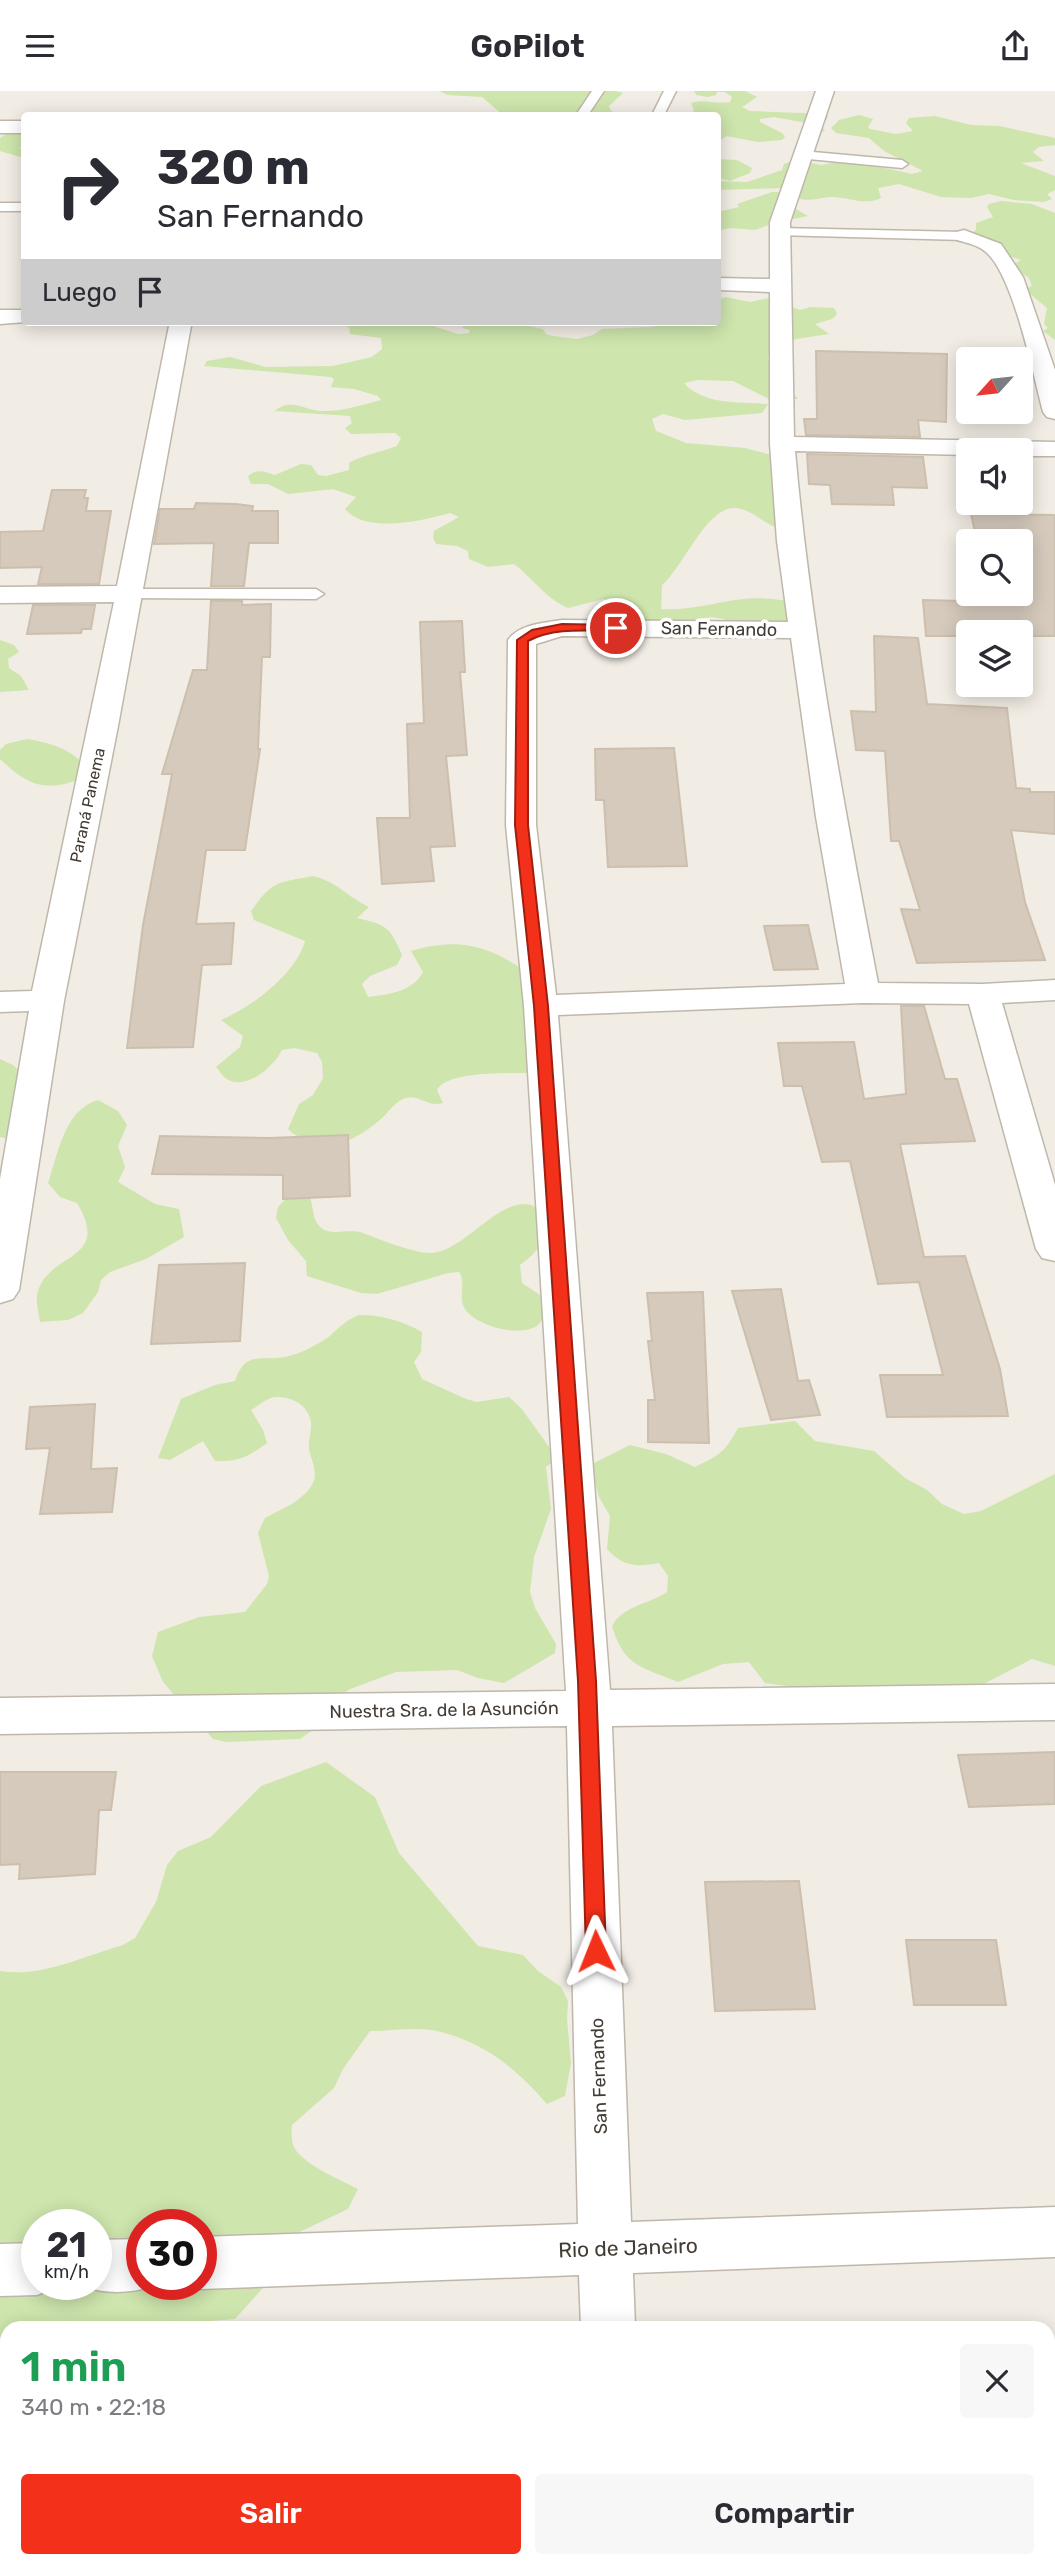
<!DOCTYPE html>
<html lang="es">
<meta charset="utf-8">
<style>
:root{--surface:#fff;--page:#f7f7f7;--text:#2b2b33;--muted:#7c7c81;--accent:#f33019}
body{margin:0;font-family:Rubik,sans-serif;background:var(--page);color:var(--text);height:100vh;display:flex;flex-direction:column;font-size:26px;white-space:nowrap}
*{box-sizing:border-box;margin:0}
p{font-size:23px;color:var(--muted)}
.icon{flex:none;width:38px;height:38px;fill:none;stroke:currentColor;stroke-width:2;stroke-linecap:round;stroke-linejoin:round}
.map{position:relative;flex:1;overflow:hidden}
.panel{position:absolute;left:0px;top:2230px;width:1055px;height:247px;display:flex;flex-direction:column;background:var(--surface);border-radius:21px 21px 0 0;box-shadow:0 4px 18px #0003}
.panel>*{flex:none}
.hud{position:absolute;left:21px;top:21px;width:700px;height:214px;border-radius:7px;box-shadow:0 4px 18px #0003;background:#fff;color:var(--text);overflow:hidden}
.needle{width:46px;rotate:243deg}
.tools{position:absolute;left:956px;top:256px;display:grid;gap:14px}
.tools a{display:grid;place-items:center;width:77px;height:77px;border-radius:7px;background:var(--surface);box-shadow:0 4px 18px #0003;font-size:35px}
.speed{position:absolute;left:21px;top:2118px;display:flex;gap:14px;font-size:35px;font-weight:700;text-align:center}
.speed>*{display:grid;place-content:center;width:91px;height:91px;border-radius:50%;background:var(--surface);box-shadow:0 4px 18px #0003;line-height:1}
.speed small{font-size:18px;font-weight:400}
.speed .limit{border:10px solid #d22;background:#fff;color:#111}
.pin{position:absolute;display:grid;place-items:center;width:60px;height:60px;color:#fff;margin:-30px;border:4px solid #fff;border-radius:50%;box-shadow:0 2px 7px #0007}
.me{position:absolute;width:77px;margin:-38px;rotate:358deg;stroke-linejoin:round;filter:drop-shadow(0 0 5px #0008)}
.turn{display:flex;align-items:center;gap:24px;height:147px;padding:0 21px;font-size:32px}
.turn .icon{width:91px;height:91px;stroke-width:2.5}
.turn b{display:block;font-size:49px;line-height:60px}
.then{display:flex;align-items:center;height:66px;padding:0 21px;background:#0003;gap:14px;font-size:26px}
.round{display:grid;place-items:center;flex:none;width:74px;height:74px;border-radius:7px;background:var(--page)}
.summary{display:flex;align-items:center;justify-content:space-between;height:119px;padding:0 21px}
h1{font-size:42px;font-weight:600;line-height:52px;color:#1e9e55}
.action{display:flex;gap:14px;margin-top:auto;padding:14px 21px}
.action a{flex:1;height:80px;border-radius:7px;background:var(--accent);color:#fff;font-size:28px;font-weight:600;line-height:80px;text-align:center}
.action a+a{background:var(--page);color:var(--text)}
header{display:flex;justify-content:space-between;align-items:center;height:91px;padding:0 21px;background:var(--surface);font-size:32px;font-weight:600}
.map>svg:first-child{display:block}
</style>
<header><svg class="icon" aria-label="menu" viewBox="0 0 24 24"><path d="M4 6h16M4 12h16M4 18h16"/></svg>GoPilot<svg class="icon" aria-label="share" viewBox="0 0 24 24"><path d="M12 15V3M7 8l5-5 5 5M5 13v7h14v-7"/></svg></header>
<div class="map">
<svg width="1055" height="2476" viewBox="0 0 1055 2476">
<rect width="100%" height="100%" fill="#f1ece4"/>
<!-- green -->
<path fill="#cee5ad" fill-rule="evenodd" d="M439,0h176l8,2 -14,13 2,5 11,4h-119l-21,-18 -34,-2z
M694,0h51l12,6 -15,10 8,4 76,3 2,3 -7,10 4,3 -7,5h-18l1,-3 9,-5 -3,-4 -33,-6 -14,2v3l22,11 3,4 -3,3 -24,2 -32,-6 -8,6v-27h-42l16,-2 2,-2 -3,-8c11,-5 26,2 39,-1l2,-5 -7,-5h-8l-1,3 -9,2 -11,-2z
M859,24l14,4 -5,8 2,2 26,5 17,-3 -7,-8 3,-5 26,-2 36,9 28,1 56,12v7l-16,2 -6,5 11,9 -23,2 34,13v14l-8,4 5,5 -8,3 -30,-2 -25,-6 -18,4 -30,-1 -42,-13 -21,4 3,10c-15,8 -33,-1 -49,-1 -14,0 -25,7 -38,-1l7,-5 -18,-3 -65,2v-9l29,1 35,-12 2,-6 11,-4 26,5 27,-5 64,14 11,-3 -39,-20 -15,-13 -33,-5 -5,-5 8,-8z
M24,40v14l-5,3 5,3v7l-24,-7v-13l9,-6z
M718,68l19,1 15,8 -2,5 -20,8 -12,-3z
M772,101h11l11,16 14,8 -34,7 -19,7 -25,-2 -12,3v-19l21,-5 -2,-3z
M1001,110l31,3 23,9v127l-12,-9 5,-3 -4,-4 3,-16 -18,-15 -2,-5 5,-2 -3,-8 -18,-12 10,-6 -16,-5 -36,-20 7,-5v-7l17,-6 -6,-10 2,-3z
M726,206l24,5 19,-4 31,12 10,-3 24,1 3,6 -5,5 -17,5 14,10 -39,6 -22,16 2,12 28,31h-29l-36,-18 -36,-1 -13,3c19,22 56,19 84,21l-6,9 -77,7 -22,-6 -11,5 4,12 30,12 59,5 30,8 11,73c-21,-1 -30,-19 -50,-21 -29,-3 -53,60 -74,77l-1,24c29,2 54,-7 82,-10 20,-2 41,1 60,4l11,26 -82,-4 -8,-6 -13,-2 -17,3 -11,7 -72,-3 -5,-6 7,-6 -1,-10 -8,-3 -36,9c-23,-10 -35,-30 -54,-44l-26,3 -19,-8 -1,-8 -11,-5 -21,-2 -3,-6 1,-7 25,-14 -9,-4c-28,8 -84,21 -105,-4l11,-12 -23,-8 -45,5 -20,-10h-17l-3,-8c9,-8 17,-4 27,-1l26,-11 10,1 7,10 8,1 23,-6v-7c5,-5 38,-13 48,-17l4,-8 -6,-5 -44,1 -6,-6 7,-5 -2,-7 -75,-5c16,-14 30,0 47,0 20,1 39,-6 59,-11l-3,-4 -24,-7 -23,-2 3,-8 -3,-2 -127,-11 3,-5 23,-4 36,10 67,-1 39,-9 10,-8 -1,-11 -31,-4 -1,-7 -18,-5 93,1 34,11 11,-1 1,-3 -8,-2 5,-6h43l33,7 3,5 7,2 24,3 16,-4 9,-6 50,-2 21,-5h45v-23z
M0,549l14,5 5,7 -11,7 1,9 12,8 8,14 -29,2z
M27,648c24,4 43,9 59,28l-1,10c-38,16 -56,10 -85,-18v-9l6,-6z
M313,785c25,6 33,20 56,31l-12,11c30,7 33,9 45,37l-5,10 -27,11 -8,8 6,13c22,-3 44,-5 55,-25l-12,-21c43,-13 76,-7 112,19l6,103c-20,0 -83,-2 -92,17l6,13c-13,5 -25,-9 -37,-5 -10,2 -18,15 -25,21 -30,26 -62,38 -93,10l11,-25 14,-9 10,-17 -1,-16 -5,-9 -23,-5 -12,2c-8,16 -35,41 -55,29 -4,-2 -8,-9 -11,-12l24,-20 3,-11 -22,-16c31,-13 75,-46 84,-79l-51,-21 -3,-9c22,-31 26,-28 62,-35z
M0,968l13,6 17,16 -18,59 -12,-3z
M98,1009l20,11 9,14 -9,21 7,21 -7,15 37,22 24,5 5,28 -38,22 -36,13 -9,8 -3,12 -15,21 -15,7 -28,2c-1,-8 -4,-19 -3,-27 9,-44 76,-32 40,-92l-17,-6 -12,-14c10,-29 16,-73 50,-83z
M293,1100l15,2c5,9 4,18 7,26 9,22 31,8 48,14 15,6 51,20 67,20 31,0 63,-49 95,-49 6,0 14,5 20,7 -2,28 0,36 -25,54l2,18 18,12 7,16c-2,4 -6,12 -9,14 -17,14 -68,0 -75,-20 -4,-11 3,-24 -4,-33l-11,1 -71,21 -16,-1 -54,-17 -1,-15 -18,-21 -12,-22 2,-11z
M359,1224c24,0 43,6 63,17l-1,20 -7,10 8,17 44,20 11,3 32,-5 12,11 36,50 -11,9 5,42 -17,48 -4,35 5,16 21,36 -1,9 -51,30 -26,-5 -21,-8 -61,2 -46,17 -12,8 -4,18 -34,24 -74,3 -13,-3 -50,-57 -11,-26 6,-24 41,-15 46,-5 22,-28 2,-8 -11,-43 7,-15c18,-10 35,-15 47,-33 7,-12 -1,-25 -3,-36 -1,-9 3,-18 2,-27 -3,-17 -19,-26 -36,-25 -8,1 -17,9 -24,13l12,20 4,13c-19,14 -29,19 -52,18l-12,-20 -33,19 -12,-2 23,-59 34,-14 20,-4c11,-33 28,-18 54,-25 10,-2 21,-8 30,-13 16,-8 20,-20 40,-28z
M795,1330l20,20 59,10 31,27 22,12 15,14 22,10 17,-3 74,-37v192l-23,-7 -66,34 -166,1 -6,-7 -29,-4 -16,-21 -26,2 -45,18c-36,-15 -54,-15 -66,-56 10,-20 38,-22 55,-34l1,-16 -9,-13c-23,4 -35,4 -52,-14l3,-33 -11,-19 -9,-32 40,-20 36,9 29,13c25,-12 30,-15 43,-39z
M326,1671l49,35 24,56 79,93 45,9 15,16 23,16 7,14 -1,18 4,44 -6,33 -18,8c-29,-34 -62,-61 -106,-72 -21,-6 -49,-1 -71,-1l-27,38 -9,19 -42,37c-1,10 -1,20 6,28 15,16 41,26 60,36l-10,20 -59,28 -27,52 -27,30 -97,8h-131v10h-7v-366c40,7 85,-15 123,-26l12,-7 21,-36 11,-37 11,-14 33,-14 50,-51zM37,2133h59v60h-59zM142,2133h59v60h-59z"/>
<!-- building -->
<path fill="#d5cabc" stroke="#cdbfad" stroke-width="2" d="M816,260l131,3 -1,68 -28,-2 2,17 -114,-2 -2,-16h13z
M807,363l116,3 4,31 -35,-1 2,18 -62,-1 -2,-19 -21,-1z
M52,399h34l-2,8h4l-2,13h25l-12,73h-61l4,-17 -42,1v-36l43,-1z
M196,412l40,1 17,2 -1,5h26v32h-29l-5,43h-33l3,-43 -60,1 6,-35h34z
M971,423l84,1v121h-35v-4h-52v4h-42l-3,-36 39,1 -3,-9 61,1v-52h-43z
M211,510h31v4l29,-1 -1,53h-8l-4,92h2l-15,101h-39l-10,74 38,-1 -3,41 -29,1 -9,82 -66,1 16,-123 29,-151h-10l31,-104h14z
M33,514h62l-4,24h-9l-1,4 -54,1z
M462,530l3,51h-5l7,83 -21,1 9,90 -25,1 4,34 -52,3 -5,-66h33l-3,-94 17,-1 -4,-101z
M874,545l44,2 9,66 80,4 9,80 14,1v3h25v42l-44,-4 14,72 20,58 -128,3 -16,-54 19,1 -21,-69h-8l-6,-90 -29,-1 -5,-39 25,1z
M674,657l13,118 -79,1 -4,-67h-8l-1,-51z
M808,834l10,44 -44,1 -10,-44z
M901,915h23l21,73h12l18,62 -75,3 24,113 41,-1 35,113 8,47 -121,1 -7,-42h63l-24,-93 -41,2 -28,-123 -28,1 -20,-76h-18l-6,-43 76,-1 10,57 42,-5z
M348,1044l2,61 -67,3v-24l-131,-1 8,-38 109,2z
M245,1172l-5,78 -89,3 8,-79z
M781,1198l17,92 11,-1 11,35 -49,5 -39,-129z
M703,1201l6,151 -61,-1v-42h7l-7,-59h4l-5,-48z
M95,1313l-4,65 26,-1 -5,44 -72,2 10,-66 -24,1 4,-42z
M1055,1661v52l-86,3 -11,-52z
M0,1681h116l-5,38h-12l-4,64 -76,5 1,-15 -20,1z
M799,1790l16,128 -100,2 -10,-129z
M906,1849h90l10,65h-92z"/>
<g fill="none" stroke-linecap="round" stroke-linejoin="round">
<defs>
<path id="lane" d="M592,0h12l-16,24h-12z
M664,0h12l-12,24h-12z
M802,60l100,9 6,4 -6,4 -104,-10v-6z
M0,112h24v8h-24z
M780,137l184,4 7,4 -7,4 -189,-5v-6z
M128,498h188l8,5 -8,5 -194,-1 -2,-4z"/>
<path id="street" d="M816,0h18l-44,131 4,215 261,5v14h-35v-6h-52v5l-173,-4c16,179 49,356 83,532l105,1 72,-4v20l-53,3 53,182v76l-13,-3 -6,-9 -67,-245 -106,-1 -305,12 52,675 445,-6v36l-443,6 19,496 424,-15v50l-422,16 2,54h-54l-2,-52 -378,14 -12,-5h12v-47l377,-13 -11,-498 -567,8v-36l566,-7 -42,-685 -18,-181 2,-185c11,-16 36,-17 54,-20l226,2 -11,-81 -7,-97v-152l-52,-2v-12l52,1v-57zM562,545l229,2 25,179 29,167 -289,11 -20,-170v-181z
M0,30h24v12h-24z
M964,139l37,14 22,33 32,93v49l-8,-2 -4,-5c-10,-38 -29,-134 -56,-159 -8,-8 -20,-10 -30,-13l-3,-4 3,-4z
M0,219h24l2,12 -26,2z
M166,231h22l3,4 -73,400 -54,275 -45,289 -6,9 -13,4v-124l29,-168 -29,1v-20l32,-1 82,-389 -114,1v-16l117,-1 52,-260z
M142,2148v45h17c-26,10 -56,11 -82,0h19v-44z
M37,2152v41h20l-1,3 -19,8 -37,1v-52z
M591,2469h58l1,7h-58z"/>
</defs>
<!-- lane casing -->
<use href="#lane" stroke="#bfb7aa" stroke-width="3"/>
<!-- street casing -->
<use href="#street" stroke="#bfb7aa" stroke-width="3"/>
<!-- lane -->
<use href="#lane" fill="#fff" fill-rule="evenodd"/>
<!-- street -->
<use href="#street" fill="#fff" fill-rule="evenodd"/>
</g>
<!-- route -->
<path fill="#f33019" stroke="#9e1f10" stroke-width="2" d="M562,533l54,1 6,3 -6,3c-30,0 -61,-4 -88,10v184l20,181 48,675 10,270 -3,6 -7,3 -7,-3 -3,-6 -8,-270 -44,-675 -19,-181 2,-185 15,-10z"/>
<g text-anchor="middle" stroke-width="7" stroke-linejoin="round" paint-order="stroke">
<!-- far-street labels -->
<g font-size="16" fill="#433c34" stroke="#fff">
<text transform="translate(87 714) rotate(-78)" y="6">Paraná Panema</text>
</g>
<!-- street labels -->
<g font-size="18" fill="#433c34" stroke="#fff">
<text transform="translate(719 538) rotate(1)" y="6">San Fernando</text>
<text transform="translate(444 1619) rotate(-1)" y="6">Nuestra Sra. de la Asunción</text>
<text transform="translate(599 1985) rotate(-92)" y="6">San Fernando</text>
</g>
<!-- near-street labels -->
<g font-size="21" fill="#433c34" stroke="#fff">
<text transform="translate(628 2157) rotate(-2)" y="7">Rio de Janeiro</text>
</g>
</g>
</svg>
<div class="tools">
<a><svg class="needle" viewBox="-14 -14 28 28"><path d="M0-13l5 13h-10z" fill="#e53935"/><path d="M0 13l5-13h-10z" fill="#7c7c81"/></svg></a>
<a><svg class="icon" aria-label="sound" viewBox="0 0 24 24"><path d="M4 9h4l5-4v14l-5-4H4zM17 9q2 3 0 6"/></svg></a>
<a><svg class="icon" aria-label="search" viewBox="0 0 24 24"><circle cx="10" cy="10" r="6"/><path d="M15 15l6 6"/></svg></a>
<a><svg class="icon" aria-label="layers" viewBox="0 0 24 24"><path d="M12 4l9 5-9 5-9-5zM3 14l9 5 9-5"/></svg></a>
</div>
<div class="speed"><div>21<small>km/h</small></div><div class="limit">30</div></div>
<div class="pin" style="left:616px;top:537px;background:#d93025"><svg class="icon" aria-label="arrive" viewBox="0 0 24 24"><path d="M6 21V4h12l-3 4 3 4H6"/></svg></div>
<svg class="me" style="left:596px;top:1860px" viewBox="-20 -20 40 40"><path d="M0-17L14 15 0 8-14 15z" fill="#f33019" stroke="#fff" stroke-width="4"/></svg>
<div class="hud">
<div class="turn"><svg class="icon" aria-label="right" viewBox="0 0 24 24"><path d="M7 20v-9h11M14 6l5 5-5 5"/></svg><div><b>320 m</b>San Fernando</div></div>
<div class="then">Luego<svg class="icon" aria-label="arrive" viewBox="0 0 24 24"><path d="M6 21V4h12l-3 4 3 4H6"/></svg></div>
</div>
<section class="panel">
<div class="summary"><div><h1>1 min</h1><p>340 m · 22:18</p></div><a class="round"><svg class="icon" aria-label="close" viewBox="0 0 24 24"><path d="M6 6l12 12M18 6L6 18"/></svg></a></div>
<div class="action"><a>Salir</a><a>Compartir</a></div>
</section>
</div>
